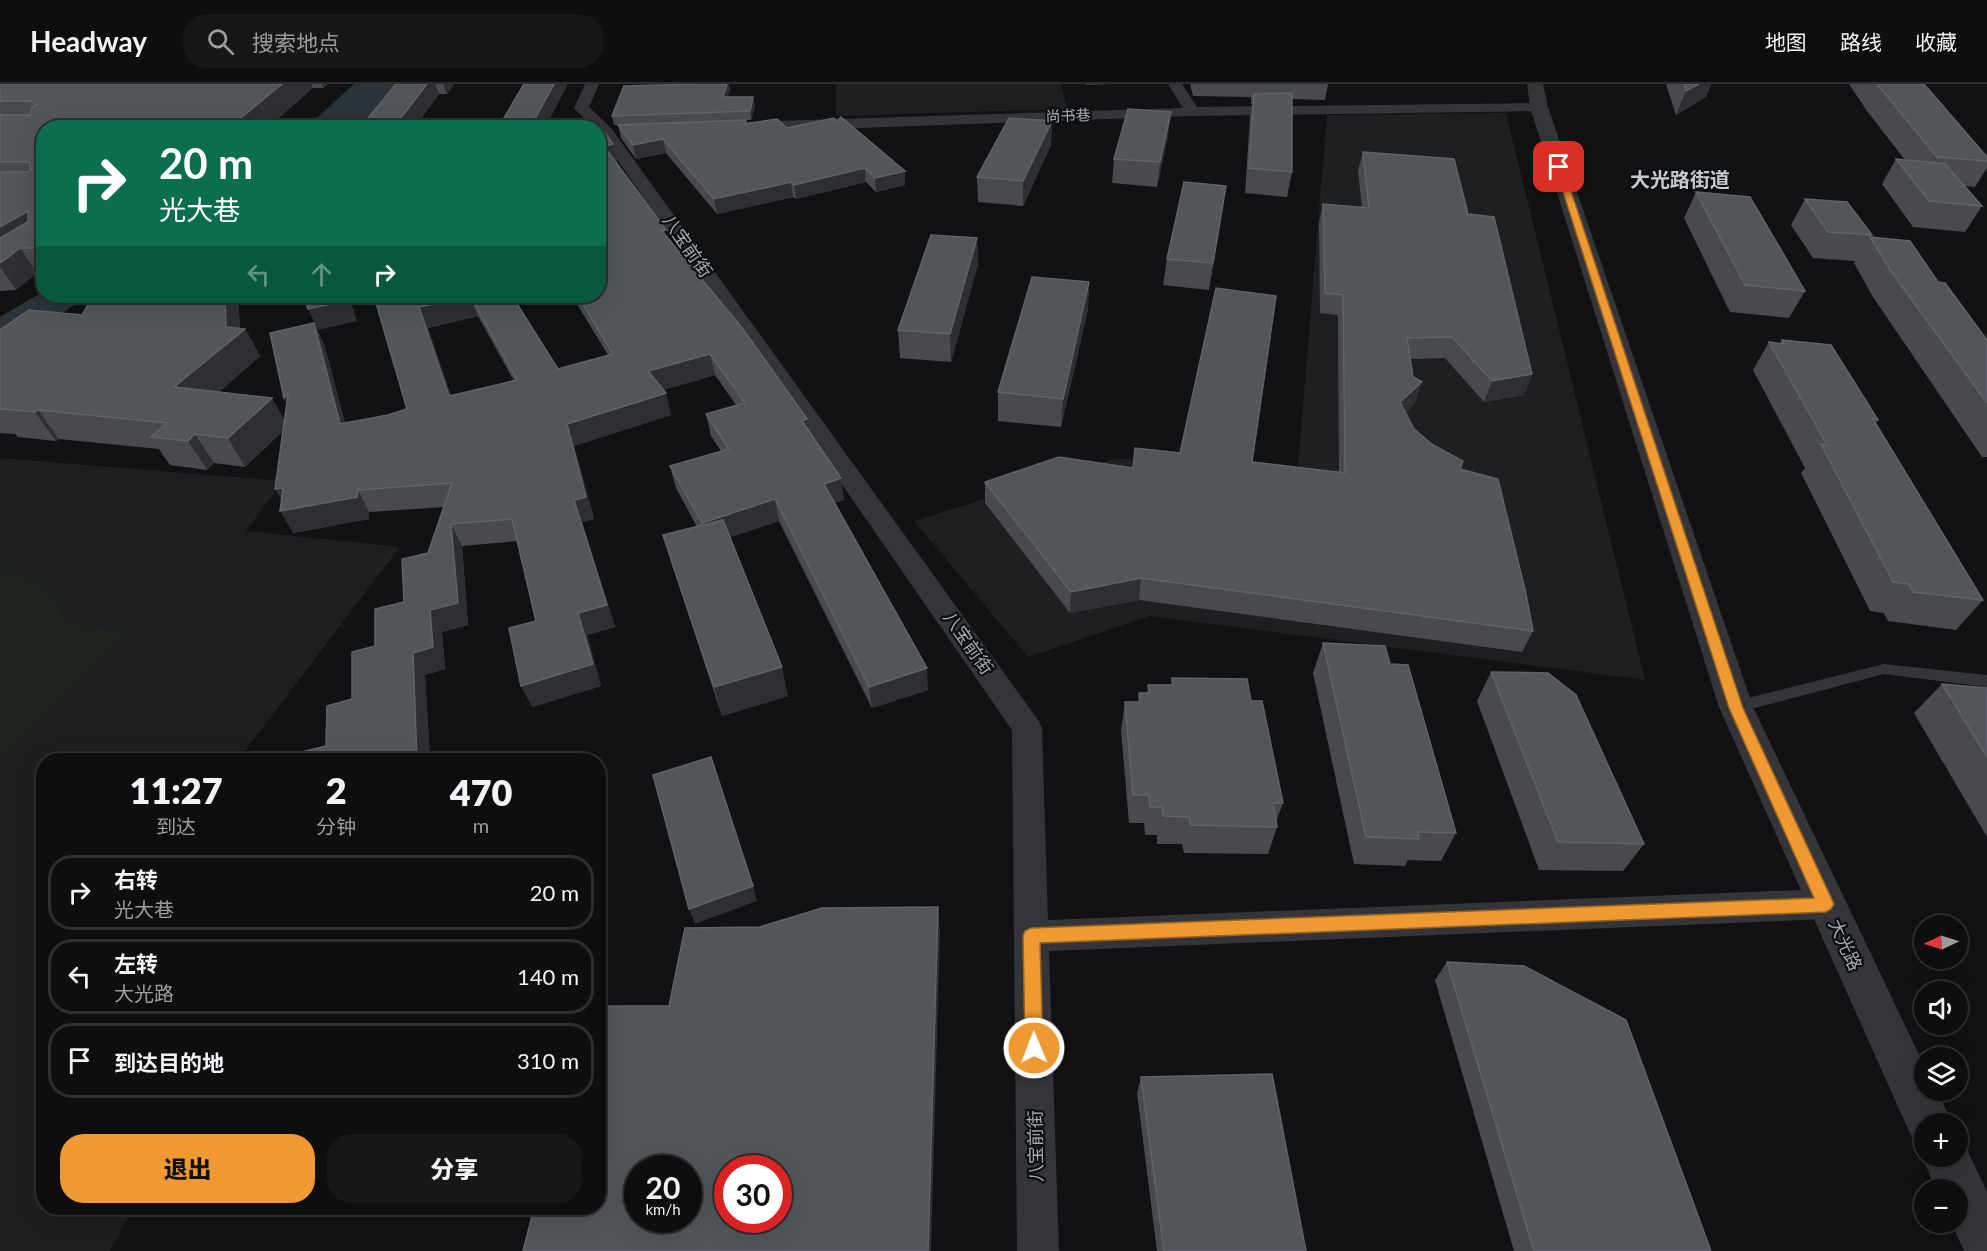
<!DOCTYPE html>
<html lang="zh">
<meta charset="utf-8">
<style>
:root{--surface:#0e0e0f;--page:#171718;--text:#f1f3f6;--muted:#9b9c9e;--line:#2e2e2f;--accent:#ee9931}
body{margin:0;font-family:Lato,"Noto Sans SC",sans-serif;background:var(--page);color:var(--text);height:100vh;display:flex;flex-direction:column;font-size:22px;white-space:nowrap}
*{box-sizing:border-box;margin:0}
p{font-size:20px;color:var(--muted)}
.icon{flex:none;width:33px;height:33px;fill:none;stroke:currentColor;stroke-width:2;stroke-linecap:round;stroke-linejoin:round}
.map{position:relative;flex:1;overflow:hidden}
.sheet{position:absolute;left:36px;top:669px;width:570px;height:462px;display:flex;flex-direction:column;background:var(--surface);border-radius:24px;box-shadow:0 6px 24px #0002,0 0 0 2px var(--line)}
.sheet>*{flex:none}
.hud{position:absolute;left:36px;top:36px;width:570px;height:183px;border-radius:24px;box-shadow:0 6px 24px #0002,0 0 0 2px var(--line);background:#0b6e4f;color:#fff;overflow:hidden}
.needle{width:39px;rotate:266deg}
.controls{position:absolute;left:1914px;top:831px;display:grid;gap:12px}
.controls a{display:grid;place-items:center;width:54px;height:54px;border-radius:50%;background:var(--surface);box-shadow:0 6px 24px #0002,0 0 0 2px var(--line);font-size:30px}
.speed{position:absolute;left:624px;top:1071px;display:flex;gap:12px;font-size:30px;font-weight:700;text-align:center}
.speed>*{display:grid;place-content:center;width:78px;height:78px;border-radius:50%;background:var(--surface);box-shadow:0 6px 24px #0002,0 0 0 2px var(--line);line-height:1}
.speed small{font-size:15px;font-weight:400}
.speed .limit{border:9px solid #d22;background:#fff;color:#111}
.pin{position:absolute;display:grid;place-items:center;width:51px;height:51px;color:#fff;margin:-26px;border-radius:12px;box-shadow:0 3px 9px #0006}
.me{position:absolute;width:66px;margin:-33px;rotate:359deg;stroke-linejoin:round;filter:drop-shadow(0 0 4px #0008)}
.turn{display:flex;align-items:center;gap:21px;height:126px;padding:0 24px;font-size:27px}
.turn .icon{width:78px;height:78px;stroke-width:2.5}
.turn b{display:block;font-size:42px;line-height:51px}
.lanes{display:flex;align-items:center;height:57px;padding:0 24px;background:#0003;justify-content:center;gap:30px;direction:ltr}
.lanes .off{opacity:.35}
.eta{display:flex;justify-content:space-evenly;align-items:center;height:102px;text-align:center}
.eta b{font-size:36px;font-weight:800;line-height:42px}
.primary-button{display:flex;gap:12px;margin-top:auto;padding:12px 24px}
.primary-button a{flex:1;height:69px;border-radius:24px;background:var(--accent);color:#111;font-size:24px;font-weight:800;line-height:69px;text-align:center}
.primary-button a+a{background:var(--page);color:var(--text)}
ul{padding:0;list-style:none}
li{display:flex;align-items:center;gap:18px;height:75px;margin:0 12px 9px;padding:0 12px;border:3px solid var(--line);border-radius:24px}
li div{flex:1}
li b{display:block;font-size:22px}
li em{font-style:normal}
header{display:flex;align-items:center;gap:36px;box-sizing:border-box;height:84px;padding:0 30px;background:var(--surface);border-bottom:2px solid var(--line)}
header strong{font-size:28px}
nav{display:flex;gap:33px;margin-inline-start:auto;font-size:21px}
.search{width:420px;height:54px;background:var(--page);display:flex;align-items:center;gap:15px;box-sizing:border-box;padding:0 21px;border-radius:24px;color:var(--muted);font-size:22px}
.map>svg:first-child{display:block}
</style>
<header>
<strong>Headway</strong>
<div class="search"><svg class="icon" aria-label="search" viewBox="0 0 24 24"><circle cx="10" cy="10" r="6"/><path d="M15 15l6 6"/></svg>搜索地点</div>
<nav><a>地图</a><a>路线</a><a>收藏</a></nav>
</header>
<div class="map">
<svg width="1987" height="1167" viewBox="0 0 1987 1167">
<rect width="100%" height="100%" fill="#121214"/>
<!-- built -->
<path fill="#1e1f21" d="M836,0h225l6,25 -231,7z
M1506,29l139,567 -495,-64 -122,41 -114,-136 202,-63 181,18 30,-361z
M0,374l283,23 -37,50 154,16 -162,213h-194v448h89l-23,43h-110z"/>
<!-- green -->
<path fill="#1d241d" d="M0,488l37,8 18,21 10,22 61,8 -126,127z"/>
<!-- water -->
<path fill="#2b3439" d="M376,0h53l-55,43 -60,1z"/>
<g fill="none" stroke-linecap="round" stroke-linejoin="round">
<!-- river -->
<path fill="#2b3439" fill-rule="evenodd" d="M354,0h31l-45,44h-34z
M44,207v5h37l-5,8 -62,39 -14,3v-29z"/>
<!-- service -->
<path fill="#333539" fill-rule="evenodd" d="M1884,580l103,11v12l-103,-13 -148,39 -5,-2 -3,-4 3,-4 5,-2z"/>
<!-- minor -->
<path fill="#333539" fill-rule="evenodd" d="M585,0h14l-10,23 22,21 427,592 4,8 6,192 778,-31 12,4 5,11 -5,11 -12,4 -777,32 10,300h-42l-5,-521 -414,-598v-4h-5l-19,-20z
M1168,0h14l15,23 342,-4 7,4 -7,4 -346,5 -447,16 -8,-5 8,-5 437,-14z"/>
<!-- tertiary -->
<path fill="#333539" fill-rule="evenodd" d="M1527,0h16l5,23 205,600 171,358v25h13l15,34h-28v21l-11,-5 -194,-433 -189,-600z
M1958,1054l4,1 25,53v59h-23l-13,-29h7v-32h-22l-14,-34 2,-7v7h34z"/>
</g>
<!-- wall -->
<path fill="#484a4f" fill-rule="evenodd" d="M0,0h328l-5,4h-10l-46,40h-223v145h-7l-21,17 -16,1z
M396,0h58l-7,10h-8l-25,34h-54z
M1086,0h25l-25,1z
M1190,0h138l-3,16 -33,-1v73l-5,25 -42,-4 5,-76 2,-13h-1v-7l-58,-1z
M1666,0h45l-5,13 -30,18z
M1849,0h75l63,73v11l-12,19 -10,-1 17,20 -17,26 -52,-5 -31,-43 14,-25 9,1 -38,-49z
M730,5l-3,8 28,9 -4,14h-5l1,4 40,4 118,57 -29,7 -10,-10 -70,17 -3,-2 -76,17 -51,-61 -30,6 -15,-21 -3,-13 76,-3 -80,3 -2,-9z
M1052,37l-1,24 -28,61 -45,-4 -1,-25z
M1168,52l-11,51 -45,-4 2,-24z
M613,60l4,18 -1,1 51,73 140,183 1,11 36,70 -10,3 94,187 -56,18 -93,-187 -49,16 58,159 -66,20 -50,-151 -9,-30 34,-8 -21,-39 -6,-22 51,-15 -10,-15 -5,-22 30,-9 -21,-30 -52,15 8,25 -97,31 20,73 -12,3 33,105 -28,8 14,51 -69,21 4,-86 -19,-80 -55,5 6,79 -26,7 3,37 -20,6 5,85h-126l22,-14 26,-47 23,-53 29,-44 24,-49 16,-46 -75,5v7l-76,14 -12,-34 2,-68 -38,36 -31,-4 -7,7 -37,-5 -11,-16 -100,-10 -3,2 -38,-4 -3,-3 -15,-1v-103l82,-15 11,-19h145l2,32 5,1 15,27 -41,36 66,27 2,-15 -3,-6 40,-54 21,79 43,-8 19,-6 -33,-113h139l45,73 50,-14 -36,-59h26zM478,232l36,65 -63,15 -23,-68z
M1363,68l105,62 64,160 -8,21 -40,7 -39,-44 -35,1 5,44 -9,9 8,17 46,40 73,162 -11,21 -383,-52 -69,13 -85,-110v-21l148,-14 119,-6 87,10 -1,-157 -18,-2 -1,-90 4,-19 39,3 -4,-36z
M1696,108l109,99 -16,27 -59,-6 -46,-94z
M1805,115l67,36 -1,2 67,45 49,58v117h-5l-109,-160 -19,-34 1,-2 -42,-3 -22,-33z
M1222,128l-13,78 -46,-5 4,-26z
M977,154l1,26 -27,98 -51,-4 -2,-28z
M1089,198l-1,27 -27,118 -63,-6v-29z
M1782,256l96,80 -3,4 108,176 -27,30 -68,-9 -4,-8 -14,-2 -69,-138 4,-5 -52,-98 16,-28 11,1z
M1323,559l67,21 66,169 -15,28 -33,-1 -3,6 -51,-2 -41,-191z
M1491,588l153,172 -21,27 -84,-1 -62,-169z
M1172,594l79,23 32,102 -7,19 1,5 -9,27 -84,-1 -2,-9h-25v-9h-12l-1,-12h-15l-8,-93 4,-28h13l1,-9h8l1,-8h23z
M1942,600l45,4v149l-73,-124z
M1447,878l264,289h-197l-79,-271z
M1141,993l165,174h-149l-20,-158z"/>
<!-- shaded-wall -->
<path fill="#2e2f33" d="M282,0h29l2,4 -46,40h-36v-2z
M322,0h6l-5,4z
M427,0h8l4,10 -25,34h-21z
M443,0h11l-7,10z
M554,0h14l-23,44h-15z
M727,0h2l1,5 -5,17 -2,-9z
M1699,0h12l-5,13 -30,18 10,-24z
M753,13l2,9 -4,14 -1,-9z
M1171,28l-3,24 -11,51 3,-25z
M1052,37l-1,24 -28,61v-25z
M663,55l3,14 -30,6 -3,-14z
M613,60l4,18 -9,2 -4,-18z
M865,84l1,14 -70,17 -2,-14z
M905,87v14l-29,7 -1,-14z
M791,98l2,15 -76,17 -3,-15z
M28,127l16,23 -24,14 17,25 -21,17 -16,-23v-40z
M977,154l1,26 -27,98 -1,-28z
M44,155v24l-11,-15z
M1089,198l-1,27 -27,118 2,-28z
M225,212h13l2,36 5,-3 15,27 -68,59 -18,-28z
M346,212h3l8,25 -39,9 -10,-21z
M470,212l8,20 -50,12 30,90 -9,-22 -30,-89z
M314,239l10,21 27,101 -11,-21z
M710,270l5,21 -61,18 -6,-22z
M1532,290l-8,21 -40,7 8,-21z
M1422,298l-7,21 -21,20 6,-21z
M666,309l5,22 -97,31 20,73 -12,3 33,105 -28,8 14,51 -69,21 -11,-21 57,-73 -4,-113 -7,-76z
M288,310l7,25 -11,-21z
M272,314l16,28 -43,41 -17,-29z
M38,326l21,29 -3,2 -21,-29z
M807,335l3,22 -8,-20z
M195,350l19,29 -7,7 -19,-29z
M841,394l3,22 -17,5 -3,-21z
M283,404l75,2 11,22v7l-76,14 -13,-22 7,-2 -12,-20z
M775,415l4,22 -72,24 -5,-22z
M451,440l11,22 6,79 -26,7 3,37 -20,6 5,85h-13l-4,-107 17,-43z
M1141,494l-2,22 -69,13 1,-21z
M782,583l6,29 -66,20 -8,-29z
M927,584l1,22 -56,18 -3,-21z
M753,802l4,15 -62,23 -6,-15z
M938,823l2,26 -9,318h-3z"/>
<!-- building -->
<path fill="#52555a" stroke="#5f6268" stroke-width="1.5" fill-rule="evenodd" d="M0,0h282l-51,42 3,2h-190v111l-11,9h-13l-20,15v-25l28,-16v-11l-28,16v-55h28l3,-2 -2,-8h-29v-47h30l2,-8 4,-2 -5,-4h-31z
M396,0h31l-34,44h-33z
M524,0h30l-24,44h-32z
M697,0h30l-4,13h30l-3,14 -138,5 12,-30z
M1684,0h15l-13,7z
M1877,0h47l63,73v4l-50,-4z
M1292,9v79l-43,-4 5,-74z
M1128,25l43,3 -11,50 -46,-3z
M841,33l64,54 -30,7 -10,-10 -71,17 -3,-3 -77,17 -51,-60 -30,6 -15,-20 128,-5 -1,4 32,-5 10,9 47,-10 3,3z
M1009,34l43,3 -29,60 -46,-4z
M601,43l12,17 -9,2 62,84 -4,1 81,98 64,90 -5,2 39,57 -17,6 103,184 -58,19 -94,-188 -73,24 -32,-57 59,-17 -23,-35 39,-11 -35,-49 -62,17 18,22 -99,31 19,73 -12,3 33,105 -29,8 15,51 -72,22 -12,-58 27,-7 -24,-102 -61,5 7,79 -28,7 3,37 -20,6 4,107h-113l1,-9 21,-5 1,-40 25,-7v-47l23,-6v-37l29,-7 -2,-43 26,-6 24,-70 -94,7 -1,7 -77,14 3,-23 -8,1 13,-95 -4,4 -14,-65 44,-10 26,101 48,-9 19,-6 -33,-113h138l46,73 55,-15 -35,-58h20v-164zM470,212l47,84 -68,16 -30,-89z
M1363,68l91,7 14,55 26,3 38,157 -40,7 -40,-44 -45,1 6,39 9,5 -22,20 14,27 19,16 30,16 -3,8 38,10 28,115 7,37 -392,-53 -70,14 -86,-110 74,-25 74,11 2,-20 45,5 36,-165 60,8 -24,166 93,11 -2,-178 -18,-2 -2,-89 46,4z
M1896,75l49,5 37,42 -53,-5z
M1184,98l42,4 -13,77 -46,-4z
M1696,108l54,5 55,94 -60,-6z
M1805,115l42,3 25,33 -44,-3z
M931,151l46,3 -27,96 -52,-4z
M1870,153l40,4 28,41 7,1 42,57v63l-97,-133z
M1032,193l57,5 -26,117 -65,-7z
M93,212h132l1,31 19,2 -71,58 98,11 -44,40 -33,-4 -7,7 -37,-4 16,-14 -129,-13 -3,2 -35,-3v-79l29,-20 53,5z
M304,212h42l2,4 -40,9z
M1782,256l49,5 47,75 -5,-1 110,181 -70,-8 -4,-8 -16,-2 -72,-138 6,1 -58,-103 15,2z
M723,436l59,147 -68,20 -51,-152z
M1323,559l62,3 5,18 18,1 48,168 -38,-1 1,7 -53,-2z
M1491,588l57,1 28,22 68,149 -86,-2z
M1172,594l75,1 4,22h11l21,102h-10l4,24 -87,-2 -1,-8 -26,-1 -1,-9h-12l-1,-12h-16l-8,-93h15l-1,-9h11l-2,-8h25z
M1942,600l45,4v69z
M711,673l42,129 -64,23 -36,-134z
M938,823l-10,344h-405l11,-43h64v-202h71l16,-78 75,-1 62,-19zM638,1084h50v52h-50zM728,1084h50v52h-50z
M1447,878l77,4 102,54 85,231h-177z
M1272,990l34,177h-142l-23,-174z"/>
<!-- route -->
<path fill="#ee9931" stroke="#9b6320" stroke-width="1.5" d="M1559,81l4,2 180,541 91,196 -3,5 -5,3 -786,31 3,105 -3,7 -6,2 -7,-2 -2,-7 -2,-112 2,-5 6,-3 783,-30 -85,-190 -174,-541z"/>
<g text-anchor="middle" stroke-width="4.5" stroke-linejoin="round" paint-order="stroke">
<!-- far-street labels -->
<g font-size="15" fill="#a4abb4" stroke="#0d0e0f">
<text transform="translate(1068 32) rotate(-2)" y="5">尚书巷</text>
</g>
<!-- street labels -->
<g font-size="18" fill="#a4abb4" stroke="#0d0e0f">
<text transform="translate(687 162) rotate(55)" y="6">八宝前街</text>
<text transform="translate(968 559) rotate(55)" y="6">八宝前街</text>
<text transform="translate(1845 861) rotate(65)" y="6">大光路</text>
<text transform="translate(1036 1062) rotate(-91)" y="6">八宝前街</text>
</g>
<!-- far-district labels -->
<g font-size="20" font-weight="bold" fill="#c5c9d0" stroke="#0d0e0f">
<text x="1680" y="103">大光路街道</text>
</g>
</g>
</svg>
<div class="controls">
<a><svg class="needle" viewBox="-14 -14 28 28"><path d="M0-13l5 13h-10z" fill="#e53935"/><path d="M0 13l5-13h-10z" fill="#9b9c9e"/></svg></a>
<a><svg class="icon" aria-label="sound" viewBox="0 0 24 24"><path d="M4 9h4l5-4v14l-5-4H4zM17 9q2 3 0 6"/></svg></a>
<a><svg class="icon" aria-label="layers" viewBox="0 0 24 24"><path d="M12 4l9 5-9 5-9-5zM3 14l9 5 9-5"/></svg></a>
<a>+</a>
<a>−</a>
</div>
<div class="speed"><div>20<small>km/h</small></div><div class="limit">30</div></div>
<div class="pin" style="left:1559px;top:83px;background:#d93025"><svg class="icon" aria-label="arrive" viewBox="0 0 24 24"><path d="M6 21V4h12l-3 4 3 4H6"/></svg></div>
<svg class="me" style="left:1034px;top:964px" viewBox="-20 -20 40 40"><circle r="17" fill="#ee9931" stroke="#fff" stroke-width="3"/><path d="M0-11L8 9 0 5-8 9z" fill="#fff"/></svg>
<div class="hud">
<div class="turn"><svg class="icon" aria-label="right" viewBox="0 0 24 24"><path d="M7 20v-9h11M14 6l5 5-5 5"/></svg><div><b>20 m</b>光大巷</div></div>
<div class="lanes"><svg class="icon off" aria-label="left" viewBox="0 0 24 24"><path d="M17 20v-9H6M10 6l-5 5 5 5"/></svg><svg class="icon off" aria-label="ahead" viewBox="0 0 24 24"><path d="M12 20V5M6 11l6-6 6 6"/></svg><svg class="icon" aria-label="right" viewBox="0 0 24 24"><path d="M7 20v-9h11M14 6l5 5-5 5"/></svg></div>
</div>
<section class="sheet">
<div class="eta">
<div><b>11:27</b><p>到达</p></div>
<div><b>2</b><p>分钟</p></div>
<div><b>470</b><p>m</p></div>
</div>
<ul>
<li><svg class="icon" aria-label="right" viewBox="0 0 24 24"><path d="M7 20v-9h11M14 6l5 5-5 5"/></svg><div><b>右转</b><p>光大巷</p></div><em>20 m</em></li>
<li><svg class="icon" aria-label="left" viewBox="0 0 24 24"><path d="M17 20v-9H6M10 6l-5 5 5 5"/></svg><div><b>左转</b><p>大光路</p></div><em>140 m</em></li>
<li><svg class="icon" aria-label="arrive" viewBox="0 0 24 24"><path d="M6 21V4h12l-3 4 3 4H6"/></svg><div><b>到达目的地</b></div><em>310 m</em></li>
</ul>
<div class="primary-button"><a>退出</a><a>分享</a></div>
</section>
</div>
